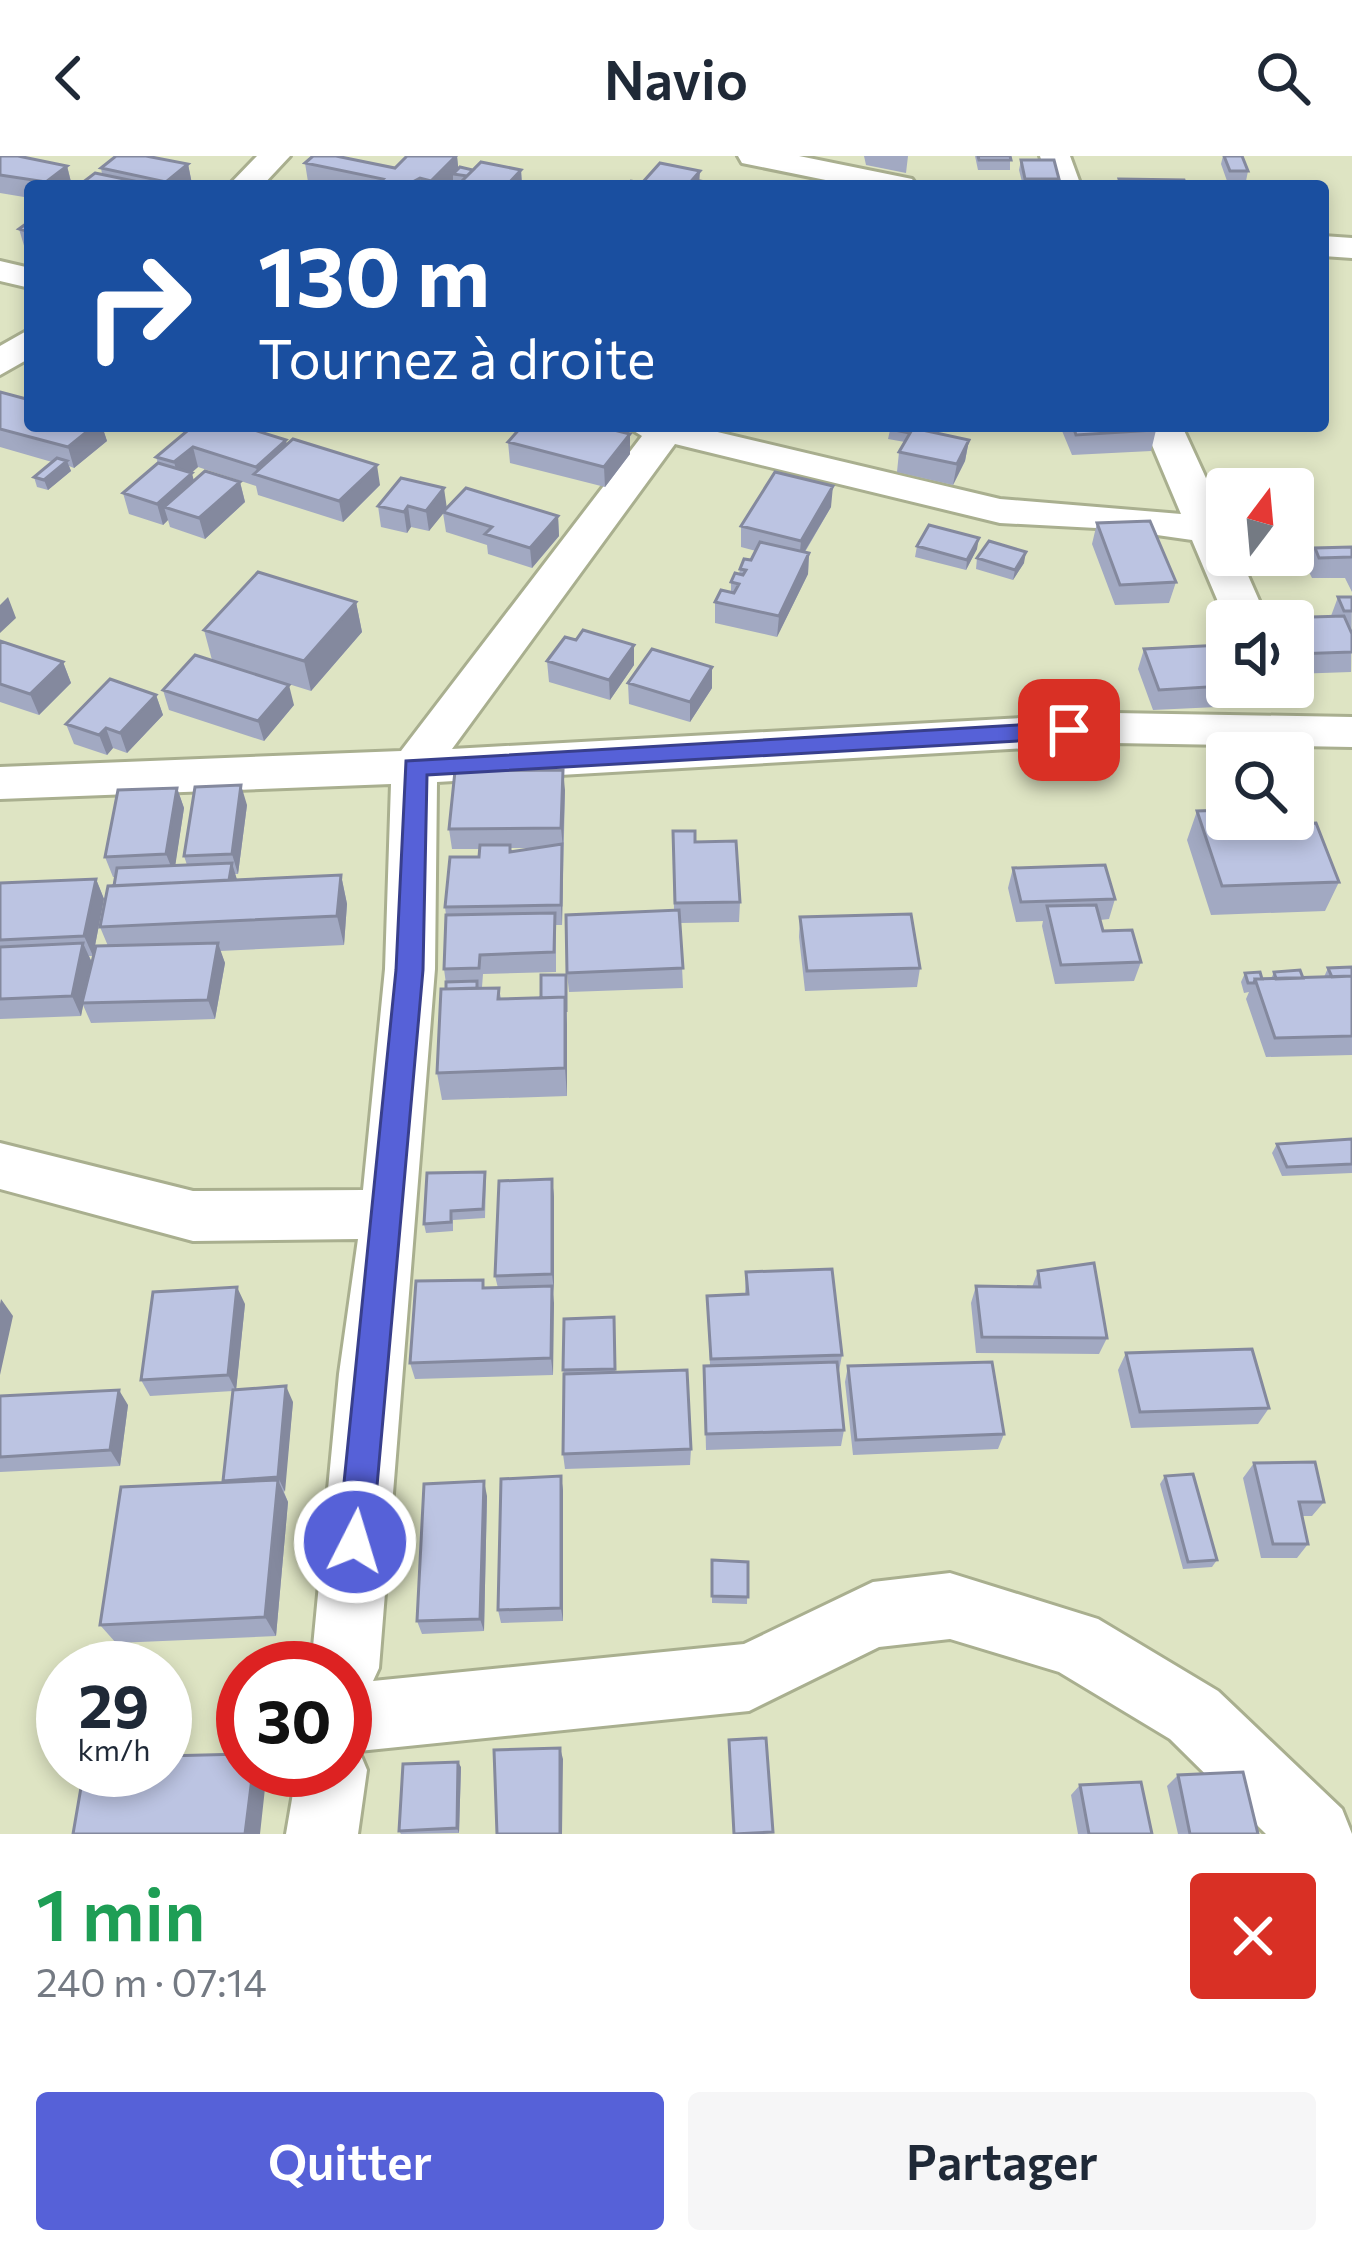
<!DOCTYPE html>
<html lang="fr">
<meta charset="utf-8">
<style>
:root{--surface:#fff;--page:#f6f6f7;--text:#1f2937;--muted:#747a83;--accent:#5661d8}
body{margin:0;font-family:Commissioner,sans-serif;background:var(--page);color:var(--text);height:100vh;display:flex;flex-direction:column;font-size:45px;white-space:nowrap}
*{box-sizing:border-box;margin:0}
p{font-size:39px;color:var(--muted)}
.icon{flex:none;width:66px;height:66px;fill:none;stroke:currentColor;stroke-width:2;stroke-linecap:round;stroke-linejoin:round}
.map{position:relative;height:1678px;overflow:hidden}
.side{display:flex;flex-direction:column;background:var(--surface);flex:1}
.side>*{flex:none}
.hud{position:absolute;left:24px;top:24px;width:1305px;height:252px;border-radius:12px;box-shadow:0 6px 18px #0003;background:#1a4fa0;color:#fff;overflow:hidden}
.needle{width:78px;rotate:16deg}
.fabs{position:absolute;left:1206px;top:312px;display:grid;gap:24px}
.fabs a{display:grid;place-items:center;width:108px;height:108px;border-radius:12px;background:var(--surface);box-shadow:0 6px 18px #0003;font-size:60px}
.speed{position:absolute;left:36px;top:1485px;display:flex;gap:24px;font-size:60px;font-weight:700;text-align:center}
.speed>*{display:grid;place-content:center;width:156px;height:156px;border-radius:50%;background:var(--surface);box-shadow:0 6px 18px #0003;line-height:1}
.speed small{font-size:30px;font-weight:400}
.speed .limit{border:18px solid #d22;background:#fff;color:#111}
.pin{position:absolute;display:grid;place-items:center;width:102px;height:102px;color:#fff;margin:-51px;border-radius:24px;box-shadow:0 6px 18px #0006}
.me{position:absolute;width:132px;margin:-66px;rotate:5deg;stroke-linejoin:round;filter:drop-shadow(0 0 9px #0008)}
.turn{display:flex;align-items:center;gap:42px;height:252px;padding:0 36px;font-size:54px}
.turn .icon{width:156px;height:156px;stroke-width:2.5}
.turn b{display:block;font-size:84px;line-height:102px}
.round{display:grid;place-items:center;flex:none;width:126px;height:126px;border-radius:12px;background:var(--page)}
.head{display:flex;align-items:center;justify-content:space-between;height:204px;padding:0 36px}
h1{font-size:72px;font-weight:600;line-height:90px;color:#1e9e55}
.action{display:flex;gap:24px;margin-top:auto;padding:24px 36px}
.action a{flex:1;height:138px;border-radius:12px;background:var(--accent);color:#fff;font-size:48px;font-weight:600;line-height:138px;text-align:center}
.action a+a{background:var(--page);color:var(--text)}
header{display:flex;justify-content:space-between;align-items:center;height:156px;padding:0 36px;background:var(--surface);font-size:54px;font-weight:600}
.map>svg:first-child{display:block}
</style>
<header><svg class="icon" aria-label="back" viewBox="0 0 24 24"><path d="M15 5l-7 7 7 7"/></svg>Navio<svg class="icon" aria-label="search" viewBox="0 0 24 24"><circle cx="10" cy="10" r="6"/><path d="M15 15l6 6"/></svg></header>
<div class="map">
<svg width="1352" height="1678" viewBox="0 0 1352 1678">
<rect width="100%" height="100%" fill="#dee4c3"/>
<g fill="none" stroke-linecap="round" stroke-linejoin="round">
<defs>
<path id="street" d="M257,0h33l-28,30h-34z
M738,0h61l113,23 5,7h-62l-113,-23z
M1040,0h30l11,30h-32z
M1323,80l29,2v20l-29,-2z
M0,105l30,7v20l-30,-7z
M30,173v29l-30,17v-29z
M626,270h66l308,73 181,15 -37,-88h38l45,98v31h12l29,66 -41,2 -35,-83 -77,-11 -115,-6 -325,-79 -223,305 662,-36 238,4v30l-238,-4 -677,39 -2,187 -56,699 -6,13 371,-37 129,-62 77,-9 148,46 120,72 124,118 10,25h-86l-96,-95 -111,-67 -109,-33 -71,8 -130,64 -390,40 8,19 -9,64h-72l11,-64h48v-102h-34l28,-294 19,-135 -165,2 -193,-52v-46l193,48 170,-1 22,-221 6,-185 -391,15v-32l401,-16 241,-315z"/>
</defs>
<!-- street casing -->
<use href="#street" stroke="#a9af8f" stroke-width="6"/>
<!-- street -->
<use href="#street" fill="#fff" fill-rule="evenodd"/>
</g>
<!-- wall -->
<path fill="#a2a9c2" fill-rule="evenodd" d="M0,0l67,10 5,20h-42v12l-30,-5z
M457,0l1,13 63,1 1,16h-65l1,-1 -4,-1 -1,-4 -5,6h-120l-20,-4 -3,-19 90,5z
M864,0h44l-2,17 -40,-8z
M975,0h35v14h-32z
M1223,0h19l6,15 -2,10h-19l-6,-17z
M1021,4l38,19 -1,7h-35l-4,-16z
M188,8l4,20 -2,2h-112l24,-12 -1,-6z
M30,65v29l-5,-1 -6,-20z
M0,236l30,34h72l5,15 -33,27 -5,-2 2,5 -23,19 -11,-3 -3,-10 18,-15 -52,-15z
M193,270l94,18 93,41 -37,37 -85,-27 -2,-9 -58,-19 -7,6 3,8 46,1 5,20 -40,37 -35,-12 -2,-7 -5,5 -34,-11 -6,-21 35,-30 -2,-6z
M891,270h31l-1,3 48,11 -4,21 -12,24 -56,-13 2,-20 6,-10 -17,-3z
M1060,270h94l2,4 -5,21 -79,4z
M508,286l122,12 -25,33 -95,-24z
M378,350l68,2 112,8 1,20 -27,32 -44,-14 -1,-9 -41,-13 -3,-19 -14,18 -18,-4 -4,6 -26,-6z
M831,351l-26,45 4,1 -1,21 -31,63 -62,-14v-21l16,-10v-10l8,-8 1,-5 11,-9 5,-9 -15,-4v-21z
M1097,367l79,59 -7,21 -54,2 -23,-61z
M917,390l60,3 -11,21 -51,-13z
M1352,391v45l-7,-14h-33l-5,-10 8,-20z
M977,402l47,5 -11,17 -37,-11z
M1338,441h14l-1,75 -58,2v-53h-15l1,-3 52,-2z
M356,446l6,30 -51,59 -99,-31 -8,-30z
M576,484l58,25 -24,35 -61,-18 -2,-21z
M0,485l63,21 8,21 -32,32 -39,-13z
M1144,493l83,8 1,30 -2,5 -4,1 -5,14 -64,3 -15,-41z
M712,511v21l-22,34 -61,-18 -1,-21z
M163,534l131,15 -30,36 -95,-31z
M156,539l7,20 -36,38 -14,-5 -6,7 -33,-11 -8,-20z
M177,632l7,20 -9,57h12l-3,-9 63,-51 -9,69h-3l2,6 104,-5 6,29 -3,41 -124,6 5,12 -10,56 -124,4 -8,-18 -2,11 -81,3v-136l96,-4 8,20 -11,57h-4l3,6 16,-16 -8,-19 15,-50h-2l-8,-20z
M565,634l-3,135h-6v47l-73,2 -1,13 17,1 2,11 40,-1 26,-13v111l-125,4 -5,-27 9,-89 -2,-15 2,-54 -1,-8 34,-50 1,-8h-28l-3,-20zM511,692h25l-25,4z
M1197,655l94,13 48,58 -14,29 -114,4 -24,-75z
M673,675l22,11 45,60 -1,20 -59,1 3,65 -114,4 -2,-19 107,-62z
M1013,712l102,31 -6,20 -9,1 3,11 38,31 -7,19 -79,3 -13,-58 1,-5 -27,1 -8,-34z
M800,761l120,51 -3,19 -112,4 -6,-54z
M1352,811v88l-86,2 -20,-58 3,-7 -5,1 -3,-11 4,-9 17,6h9l3,-7 29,6 21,-1 4,-9z
M1352,983v34l-70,3 -10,-23 5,-9z
M485,1016l1,9 -1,37 -32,2v11l-27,2 -2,-9z
M552,1023l2,18 -1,178 -138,4 -5,-16 88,-75 -3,-12z
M1038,1115l69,67 -8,16 -123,-1 -5,-50 5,-17 56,1z
M746,1116l96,83 -3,16 5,59 -3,16 -135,4 -2,-84 6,-1 -3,-69 38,-2z
M245,1148l-9,85 57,13 -9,90 4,10 -12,134 -160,7 -16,-18 124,-142 9,-92 -83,5 -9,-16z
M614,1161l1,55 76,77 -1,16 -125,4 -2,-15 1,-135z
M1126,1197l143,55 -11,16 -127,4 -13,-58z
M848,1210l156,68 -6,15 -145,6 -8,-73z
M0,1240l128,9 -8,61 -120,6z
M1254,1307l70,39 -12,14h-10l6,28 -11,14h-36l-18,-80z
M561,1320l2,15v130l-62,2 -3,-13z
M1165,1320l52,84 -5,7 -29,2 -23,-85z
M487,1340l-3,135 -62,3 -5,-13z
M712,1404l36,2 -1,42 -35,-1z
M461,1611l-2,66 -58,1 -2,-3z
M1178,1619l80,59h-80l-11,-48z
M1080,1629l72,49h-74l-7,-39z"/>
<!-- shaded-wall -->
<path fill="#84899e" d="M457,0l2,19 -6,-1v6l-5,6h-16l-1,-5z
M188,8l4,20 -2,2h-23l-1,-4z
M67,10l5,20h-25l-1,-4z
M521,14l1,16h-16z
M700,15l-1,15h-12z
M420,22l1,8h-16z
M94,270h8l5,15 -33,27 -6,-21z
M630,278v20l-25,33 -1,-20z
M286,284l4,20 -32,16 -2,-9z
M969,284l-4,21 -12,24 4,-21z
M193,291l5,20 -18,16 -6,-21z
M67,305l4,10 -23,19 -4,-10z
M377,309l3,20 -37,37 -4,-21z
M192,317l5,21 -33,13 4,13 -5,5 -6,-21z
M240,326l5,20 -40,37 -6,-21z
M833,330l-2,21 -32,54 2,-20z
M444,332l3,21 -18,22 -3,-20z
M408,350l3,21 -4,6 -3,-21z
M558,360l1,20 -27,32 -2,-20z
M979,382l-2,11 -11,21 1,-10z
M1026,396l-2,11 -11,17 2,-10z
M809,397l-1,21 -31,63 2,-21z
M8,441l8,21 -16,15v-28z
M356,446l6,30 -51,59 -7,-30z
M634,489v20l-24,35 -1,-20z
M63,506l8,21 -32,32 -9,-21z
M712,511v21l-22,34v-20z
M289,529l5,20 -30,36 -6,-20z
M156,539l7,20 -36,38 -7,-20z
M106,572l7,20 -6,7 -8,-20z
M563,614l2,20 -2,58 -2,-20z
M241,629l6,20 -9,69 -6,-20z
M177,632l7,20 -10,66 -8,-20z
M562,688l1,20 -1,61 -1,-20z
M232,707l6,20 -9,-2z
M341,719l6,29 -3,41 -7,-29z
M96,723l8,20 -11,57 -9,-20z
M83,787l9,20 -11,53 -9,-20z
M218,787l7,20 -10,56 -7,-19z
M565,841l2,28v71l-2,-28z
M552,1023l2,18v94l-2,-17z
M552,1130l2,17 -1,72 -2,-17z
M237,1131l8,17 -9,87 -8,-16z
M1,1143l12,17 -13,59v-71z
M286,1230l7,16 -8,90 -7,-15z
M119,1234l9,15 -8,61 -10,-16z
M561,1320l2,15v130l-2,-13z
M278,1324l10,22 -12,134 -11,-19z
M484,1325l3,15 -3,135 -4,-12z
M560,1592l3,11 -1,75h-2z
M458,1606l3,5 -2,66 -2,-5z
M253,1614h14l-7,64h-15z"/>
<!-- building -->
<path fill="#bcc4e2" stroke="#84899e" stroke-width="3" d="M0,0h18l49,10 -21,16 -46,-7z
M116,0h30l42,8 -22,18 -65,-14z
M313,0h23l59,12 12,-12h49l-25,25 -11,-3 -15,8h-30l8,-7 -78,-16z
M978,0h32l1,4h-32z
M1224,0h18l6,15h-18z
M1021,4h33l5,19h-34z
M481,6l40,8 -15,16h-49z
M660,7l40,8 -13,15h-61l5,-5 11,2z
M460,11l13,3 -6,6 -14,-2z
M95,17l63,13h-80z
M1119,23l65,1 2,6h-65z
M700,25l27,5h-31z
M30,65v11l-11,-3z
M0,236l30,8v26h64l-26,21 -68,-18z
M193,270h48l45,14 -30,27 -63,-20 -19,15 -18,-5z
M522,270h76l32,8 -26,33 -96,-25z
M891,270h29l-1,3 -6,-1 -3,5 -21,-4z
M1073,270h81l2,4 -80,5z
M913,272l56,12 -12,24 -58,-12z
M293,283l84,26 -38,36 -85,-27z
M57,302l10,3 -23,19 -10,-3z
M158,307l34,10 -35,31 -34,-11z
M205,315l35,11 -41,36 -35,-11z
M775,316l58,14 -32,55 -60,-15z
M401,322l43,10 -18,23 -18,-5 -4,6 -26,-6z
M466,332l92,28 -28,32 -45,-14 7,-7 -49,-15z
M1150,365l26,61 -56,3 -23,-62z
M929,369l50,13 -12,22 -50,-14z
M989,385l37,11 -11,18 -38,-12z
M760,386l49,11 -30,63 -64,-14 6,-12 13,3 5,-9 -8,-2 4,-9 8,2 3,-5 -6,-1 4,-10 7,1z
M1352,391v10l-33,1 -4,-10z
M258,416l98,30 -52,59 -100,-31z
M1338,441h14v14h-8z
M1344,460l8,18v18l-58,2 -1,-33h-13l-1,-3z
M583,474l51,15 -25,35 -62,-19 18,-24 11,3z
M0,485l63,21 -33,32 -30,-10z
M1222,489l5,12v15l-8,1 5,13 -65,4 -15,-41z
M652,493l60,18 -22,35 -62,-19z
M195,499l94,30 -31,36 -95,-31z
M110,523l46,16 -36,38 -14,-5 -7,7 -33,-11z
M563,614l-2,58 -112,1 6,-58z
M241,629l-9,69 -48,2 11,-69z
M177,632l-11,66 -61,3 13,-67z
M1227,654v9h63l1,5 25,-1 23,59 -117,4 -25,-75z
M673,675h22v11l41,-1 4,61 -65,1z
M562,688l-1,61 -116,2 5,-50h29l1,-12h30v7z
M232,707l-3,17 -115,6 3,-18z
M1105,709l10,34 -94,3 -8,-34z
M341,719l-4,41 -237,11 8,-41z
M96,723l-12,57 -84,4v-57z
M1096,749l7,26 29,-1 9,32 -80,3 -14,-59z
M679,754l4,58 -116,5 -1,-58z
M555,757l-1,39 -74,3 -1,13 -35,1 2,-54z
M911,758l9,54 -113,3 -7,-54z
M83,787l-11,53 -72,3v-52z
M218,787l-10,57 -126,3 14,-57z
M1352,811v9l-20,1 -4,-9z
M1300,814l3,8 -27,1 -2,-7z
M1260,816l2,7h-7l-1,4h-6l-3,-10z
M541,819h25v37l-1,-15 -24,1z
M1352,820v60l-77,2 -20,-59z
M477,825v7l-31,1v-7z
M499,832l-1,11 67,-2v71l-128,5 4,-84z
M1352,983v25l-65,3 -10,-23z
M485,1016l-2,37 -32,2v11l-27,2 3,-51z
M552,1023v95l-57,2 4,-95z
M1094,1107l13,75 -125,-1 -6,-51 64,1 -2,-16z
M832,1113l10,86 -131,4 -4,-63 41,-2 -2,-22z
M483,1124v8l69,-2 -1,72 -141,5 6,-82z
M237,1131l-9,88 -87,5 12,-88z
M614,1161l1,52 -52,1 1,-51z
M1252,1193l17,59 -129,4 -14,-59z
M837,1206l7,68 -138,4 -2,-68z
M992,1206l12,72 -148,6 -8,-74z
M687,1214l4,79 -128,5 1,-80z
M286,1230l-8,91 -55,4 10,-91z
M119,1234l-9,60 -110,7v-61z
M1315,1306l9,40h-25l9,42h-35l-19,-81z
M1193,1318l24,86 -29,2 -23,-86z
M561,1320v132l-63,2 3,-131z
M278,1324l-13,137 -165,8 21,-138z
M484,1325l-4,138 -63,2 7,-137z
M712,1404l36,2v35l-36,-1z
M766,1582l7,94 -39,2 -5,-94z
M560,1592v86h-63l-3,-84z
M243,1598v16h10l-8,64h-172l11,-64h81v-14z
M458,1606l-1,66 -58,3 4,-67z
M1243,1616l15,62h-68l-12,-59z
M1141,1626l11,52h-63l-9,-49z"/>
<!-- route -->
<path fill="#5661d8" stroke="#383f8c" stroke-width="3" d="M1069,566l12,8 -12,8 -642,37 -4,195 -51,572 -5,12 -12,5 -12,-5 -5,-12 58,-572 10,-209z"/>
</svg>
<div class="fabs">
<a><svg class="needle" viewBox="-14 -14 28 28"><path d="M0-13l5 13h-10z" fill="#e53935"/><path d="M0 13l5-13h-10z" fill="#747a83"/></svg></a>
<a><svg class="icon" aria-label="sound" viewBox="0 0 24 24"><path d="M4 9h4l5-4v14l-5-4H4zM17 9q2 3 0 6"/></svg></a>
<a><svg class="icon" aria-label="search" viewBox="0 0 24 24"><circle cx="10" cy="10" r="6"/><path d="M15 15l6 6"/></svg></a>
</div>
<div class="speed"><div>29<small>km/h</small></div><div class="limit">30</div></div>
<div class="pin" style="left:1069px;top:574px;background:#d93025"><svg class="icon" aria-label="arrive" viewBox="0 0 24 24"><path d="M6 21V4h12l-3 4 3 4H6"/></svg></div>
<svg class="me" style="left:355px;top:1386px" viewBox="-20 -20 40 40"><circle r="17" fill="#5661d8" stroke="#fff" stroke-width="3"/><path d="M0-11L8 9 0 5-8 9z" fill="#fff"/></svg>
<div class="hud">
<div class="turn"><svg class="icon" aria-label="right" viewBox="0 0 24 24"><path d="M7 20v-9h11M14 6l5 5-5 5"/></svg><div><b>130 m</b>Tournez à droite</div></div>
</div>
</div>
<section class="side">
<div class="head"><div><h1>1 min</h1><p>240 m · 07:14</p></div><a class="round" style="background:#d93025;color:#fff"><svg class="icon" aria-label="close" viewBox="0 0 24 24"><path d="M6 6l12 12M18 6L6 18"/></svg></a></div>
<div class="action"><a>Quitter</a><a>Partager</a></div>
</section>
